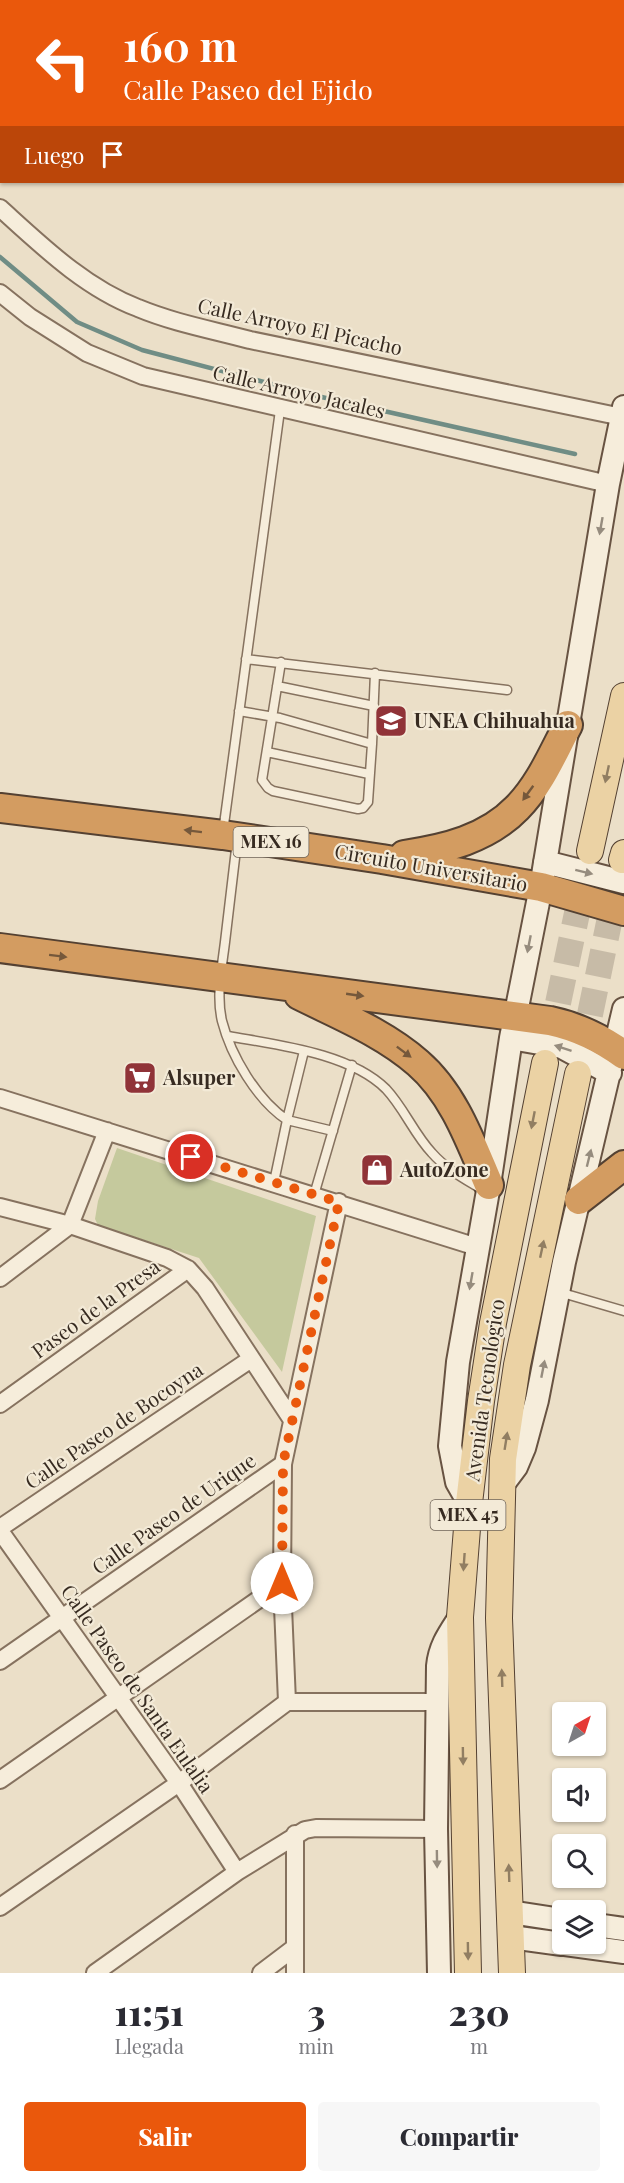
<!DOCTYPE html>
<html lang="es">
<meta charset="utf-8">
<style>
:root{--surface:#fff;--page:#f7f7f7;--text:#2b2b33;--muted:#7c7c81;--accent:#ea580c}
body{margin:0;font-family:"Playfair Display",serif;background:var(--page);color:var(--text);height:100vh;display:flex;flex-direction:column;font-size:22px;white-space:nowrap}
*{box-sizing:border-box;margin:0}
p{font-size:20px;color:var(--muted)}
.icon{flex:none;width:33px;height:33px;fill:none;stroke:currentColor;stroke-width:2;stroke-linecap:round;stroke-linejoin:round}
.map{position:relative;height:1973px;overflow:hidden}
.drawer{display:flex;flex-direction:column;background:var(--surface);flex:1}
.drawer>*{flex:none}
.hud{position:absolute;left:0px;top:0px;width:624px;height:183px;box-shadow:0 2px 4px #0004;background:#ea580c;color:#fff;overflow:hidden}
.needle{width:39px;rotate:39deg}
.buttons{position:absolute;left:552px;top:1702px;display:grid;gap:12px}
.buttons a{display:grid;place-items:center;width:54px;height:54px;border-radius:6px;background:var(--surface);box-shadow:0 2px 4px #0004;font-size:30px}
.pin{position:absolute;display:grid;place-items:center;width:51px;height:51px;color:#fff;margin:-26px;border:3px solid #fff;border-radius:50%;box-shadow:0 2px 6px #0007}
.me{position:absolute;width:66px;margin:-33px;rotate:0deg;stroke-linejoin:round;filter:drop-shadow(0 0 4px #0008)}
.turn{display:flex;align-items:center;gap:21px;height:126px;padding:0 24px;font-size:27px}
.turn .icon{width:78px;height:78px;stroke-width:2.5}
.turn b{display:block;font-size:42px;line-height:51px}
.then{display:flex;align-items:center;height:57px;padding:0 24px;background:#0003;gap:12px;font-size:22px}
.eta{display:flex;justify-content:space-evenly;align-items:center;height:102px;text-align:center}
.eta b{font-size:36px;font-weight:800;line-height:42px}
.button{display:flex;gap:12px;margin-top:auto;padding:12px 24px}
.button a{flex:1;height:69px;border-radius:6px;background:var(--accent);color:#fff;font-size:24px;font-weight:800;line-height:69px;text-align:center}
.button a+a{background:var(--page);color:var(--text)}
.map>svg:first-child{display:block}
</style>
<div class="map">
<svg width="624" height="1973" viewBox="0 0 624 1973">
<rect width="100%" height="100%" fill="#ebdfc8"/>
<!-- green -->
<path fill="#c5c99d" d="M117,1148l199,68 -34,156 -83,-114 -101,-33 -3,-6 3,-18z"/>
<g fill="none" stroke-linecap="round" stroke-linejoin="round">
<!-- stream -->
<path stroke="#708d85" stroke-width="4.5" d="M0,257l77,65 65,28 175,46 258,58"/>
<!-- primary-tunnel -->
<path stroke="#c7bba7" stroke-width="26" stroke-dasharray="26 13" stroke-linecap="butt" d="M550,1041l34,-161
M582,1053l40,-193"/>
<defs>
<path id="lane" d="M246,659l261,31
M281,662l-19,118 6,8 5,3 85,18 5,-1 5,-6 4,-58 3,-71
M277,686l97,20
M239,711l41,7 92,26
M267,752l102,22
M223,832l57,-422
M237,841c-4,34 -8,68 -12,101 -3,25 -9,54 -3,79 9,35 35,79 65,99l-13,62
M228,1036c49,9 122,17 158,53 18,19 28,45 46,64 14,16 33,26 51,37
M304,1051l-17,69 46,11
M314,1195l38,-130
M559,1292l65,19"/>
<path id="street" d="M0,208c42,38 85,80 138,100 36,15 75,22 112,32l372,77
M0,293l30,24 57,36 56,23 465,108
M0,1098l477,149
M0,1207l70,18 97,33 21,11 17,19 87,132
M0,1278l70,-53 37,-94
M0,1404l188,-135
M0,1528l251,-169
M0,1531l179,252 58,89
M0,1661l283,-197
M287,1702l-5,-119 1,-119 56,-262
M287,1702h150
M0,1780l282,-197
M0,1907l179,-124 108,-81
M95,1973l142,-101 68,-42 11,-2 120,1
M261,1973l33,-25
M295,1973v-139"/>
<path id="secondary" d="M545,862l79,20
M511,1038l51,9 48,26
M504,1483l12,-16 8,-19 13,-48 27,-138 60,-253
M469,1503l-12,-21 -7,-36 8,-84 31,-177 22,-147 30,-151 67,-403 16,-77
M510,1912l52,8
M596,1925l28,4
M511,1937l51,7
M565,1944l59,8
M439,1973l-3,-144 2,-163c2,-20 11,-32 22,-49"/>
<path id="primary" d="M590,851l34,-155
M622,860l2,-7
M468,1973l-8,-356 9,-114 12,-102 12,-78 52,-260
M512,1973l-13,-355 4,-159 14,-94 61,-291"/>
<path id="highway" d="M0,808l223,27 159,24 159,28 83,24
M404,855c41,-6 83,-16 113,-47 23,-23 36,-55 51,-83
M0,948l550,73c28,6 51,17 74,34
M299,995c40,20 85,38 119,68 36,31 53,80 71,122
M579,1200l45,-35"/>
</defs>
<!-- lane casing -->
<use href="#lane" stroke="#86725f" stroke-width="11"/>
<!-- street casing -->
<use href="#street" stroke="#86725f" stroke-width="20"/>
<!-- secondary casing -->
<use href="#secondary" stroke="#685342" stroke-width="26"/>
<!-- primary casing -->
<use href="#primary" stroke="#544132" stroke-width="28"/>
<!-- highway casing -->
<use href="#highway" stroke="#544132" stroke-width="32"/>
<!-- lane -->
<use href="#lane" stroke="#f6eddb" stroke-width="8"/>
<!-- street -->
<use href="#street" stroke="#f6eddb" stroke-width="16"/>
<!-- secondary -->
<use href="#secondary" stroke="#f6eddb" stroke-width="22"/>
<!-- primary -->
<use href="#primary" stroke="#ebd2a4" stroke-width="26"/>
<!-- highway -->
<use href="#highway" stroke="#d39c61" stroke-width="28"/>
</g>
<!-- one-way arrows -->
<defs><path id="oneway-solid" d="M-6-.8H1V-3.2L6.5 0L1 3.2V.8H-6Z" transform="scale(1.5)"/></defs>
<g fill="#968c7e">
<use href="#oneway-solid" transform="translate(601 526) rotate(100)"/>
<use href="#oneway-solid" transform="translate(584 872) rotate(14)"/>
<use href="#oneway-solid" transform="translate(529 944) rotate(101)"/>
<use href="#oneway-solid" transform="translate(563 1048) rotate(-162)"/>
<use href="#oneway-solid" transform="translate(589 1158) rotate(-76)"/>
<use href="#oneway-solid" transform="translate(471 1281) rotate(100)"/>
<use href="#oneway-solid" transform="translate(543 1369) rotate(-79)"/>
<use href="#oneway-solid" transform="translate(437 1859) rotate(89)"/>
</g>
<g fill="#917e62">
<use href="#oneway-solid" transform="translate(607 774) rotate(102)"/>
<use href="#oneway-solid" transform="translate(533 1120) rotate(101)"/>
<use href="#oneway-solid" transform="translate(542 1249) rotate(-78)"/>
<use href="#oneway-solid" transform="translate(506 1441) rotate(-81)"/>
<use href="#oneway-solid" transform="translate(464 1562) rotate(94)"/>
<use href="#oneway-solid" transform="translate(502 1678) rotate(-92)"/>
<use href="#oneway-solid" transform="translate(463 1756) rotate(89)"/>
<use href="#oneway-solid" transform="translate(509 1873) rotate(-92)"/>
<use href="#oneway-solid" transform="translate(468 1951) rotate(89)"/>
</g>
<g fill="#75583b">
<use href="#oneway-solid" transform="translate(528 793) rotate(126)"/>
<use href="#oneway-solid" transform="translate(193 831) rotate(-173)"/>
<use href="#oneway-solid" transform="translate(58 956) rotate(7)"/>
<use href="#oneway-solid" transform="translate(355 995) rotate(8)"/>
<use href="#oneway-solid" transform="translate(404 1052) rotate(37)"/>
</g>
<g fill="none" stroke-linecap="round" stroke-linejoin="round">
<!-- route -->
<path stroke="#ea580c" stroke-width="10" stroke-dasharray="0 18" d="M191,1157l148,45 -56,262 -1,119"/>
</g>
<!-- icons -->
<defs>
<symbol id="university-square" viewBox="-11 -11 22 22"><rect x="-9" y="-9" width="18" height="18" rx="4" fill="#903338" stroke="#f3ead7"/><path d="M0-5L7-2L0 1L-7-2ZM-4 1L0 2.5L4 1V4Q0 6-4 4Z" fill="#fff"/></symbol>
<symbol id="supermarket-square" viewBox="-11 -11 22 22"><rect x="-9" y="-9" width="18" height="18" rx="4" fill="#903338" stroke="#f3ead7"/><path d="M-6-5.5h2.5l.6 2H6L4.5 2H-2.5L-4.4-4H-6ZM-1.5 3.2a1.3 1.3 0 1 0 .1 0ZM3 3.2a1.3 1.3 0 1 0 .1 0Z" fill="#fff"/></symbol>
<symbol id="shop-square" viewBox="-11 -11 22 22"><rect x="-9" y="-9" width="18" height="18" rx="4" fill="#903338" stroke="#f3ead7"/><path d="M-5-2.5h2.3a2.7 3.5 0 0 1 5.4 0H5L5.5 6h-11ZM-1.5-2.5h3a1.5 2.3 0 0 0-3 0Z" fill="#fff"/></symbol>
</defs>
<g fill-rule="evenodd">
<use href="#university-square" x="372" y="702" width="38" height="38"/>
<use href="#supermarket-square" x="121" y="1059" width="38" height="38"/>
<use href="#shop-square" x="358" y="1151" width="38" height="38"/>
</g>
<g text-anchor="middle" stroke-width="4.5" stroke-linejoin="round" paint-order="stroke">
<!-- shield labels -->
<g fill="#f3ead7" stroke="#6f6458" stroke-width="1.5">
<rect x="233.5" y="827" width="75" height="30" rx="4.5"/>
<rect x="430.5" y="1500" width="75" height="30" rx="4.5"/>
</g>
<g font-size="18" font-weight="bold" fill="#372b21">
<text x="271" y="848">MEX 16</text>
<text x="468" y="1521">MEX 45</text>
</g>
<!-- street labels -->
<g font-size="20" fill="#372b21" stroke="#f3ead7">
<text transform="translate(300 327) rotate(12)" y="7">Calle Arroyo El Picacho</text>
<text transform="translate(299 392) rotate(13)" y="7">Calle Arroyo Jacales</text>
<text transform="translate(431 868) rotate(10)" y="7">Circuito Universitario</text>
<text transform="translate(96 1309) rotate(-36)" y="7">Paseo de la Presa</text>
<text transform="translate(485 1390) rotate(-82)" y="7">Avenida Tecnológico</text>
<text transform="translate(114 1426) rotate(-34)" y="7">Calle Paseo de Bocoyna</text>
<text transform="translate(174 1514) rotate(-35)" y="7">Calle Paseo de Urique</text>
<text transform="translate(137 1689) rotate(55)" y="7">Calle Paseo de Santa Eulalia</text>
</g>
<!-- poi labels -->
<g font-size="20" font-weight="bold" fill="#372b21" stroke="#f3ead7" text-anchor="start">
<text x="414" y="728">UNEA Chihuahua</text>
<text x="163" y="1085">Alsuper</text>
<text x="400" y="1177">AutoZone</text>
</g>
</g>
</svg>
<div class="buttons">
<a><svg class="needle" viewBox="-14 -14 28 28"><path d="M0-13l5 13h-10z" fill="#e53935"/><path d="M0 13l5-13h-10z" fill="#7c7c81"/></svg></a>
<a><svg class="icon" aria-label="sound" viewBox="0 0 24 24"><path d="M4 9h4l5-4v14l-5-4H4zM17 9q2 3 0 6"/></svg></a>
<a><svg class="icon" aria-label="search" viewBox="0 0 24 24"><circle cx="10" cy="10" r="6"/><path d="M15 15l6 6"/></svg></a>
<a><svg class="icon" aria-label="layers" viewBox="0 0 24 24"><path d="M12 4l9 5-9 5-9-5zM3 14l9 5 9-5"/></svg></a>
</div>
<div class="pin" style="left:191px;top:1157px;background:#d93025"><svg class="icon" aria-label="arrive" viewBox="0 0 24 24"><path d="M6 21V4h12l-3 4 3 4H6"/></svg></div>
<svg class="me" style="left:282px;top:1583px" viewBox="-20 -20 40 40"><circle r="19" fill="#fff"/><path d="M0-13L10 11 0 6-10 11z" fill="#ea580c"/></svg>
<div class="hud">
<div class="turn"><svg class="icon" aria-label="left" viewBox="0 0 24 24"><path d="M17 20v-9H6M10 6l-5 5 5 5"/></svg><div><b>160 m</b>Calle Paseo del Ejido</div></div>
<div class="then">Luego<svg class="icon" aria-label="arrive" viewBox="0 0 24 24"><path d="M6 21V4h12l-3 4 3 4H6"/></svg></div>
</div>
</div>
<section class="drawer">
<div class="eta">
<div><b>11:51</b><p>Llegada</p></div>
<div><b>3</b><p>min</p></div>
<div><b>230</b><p>m</p></div>
</div>
<div class="button"><a>Salir</a><a>Compartir</a></div>
</section>
